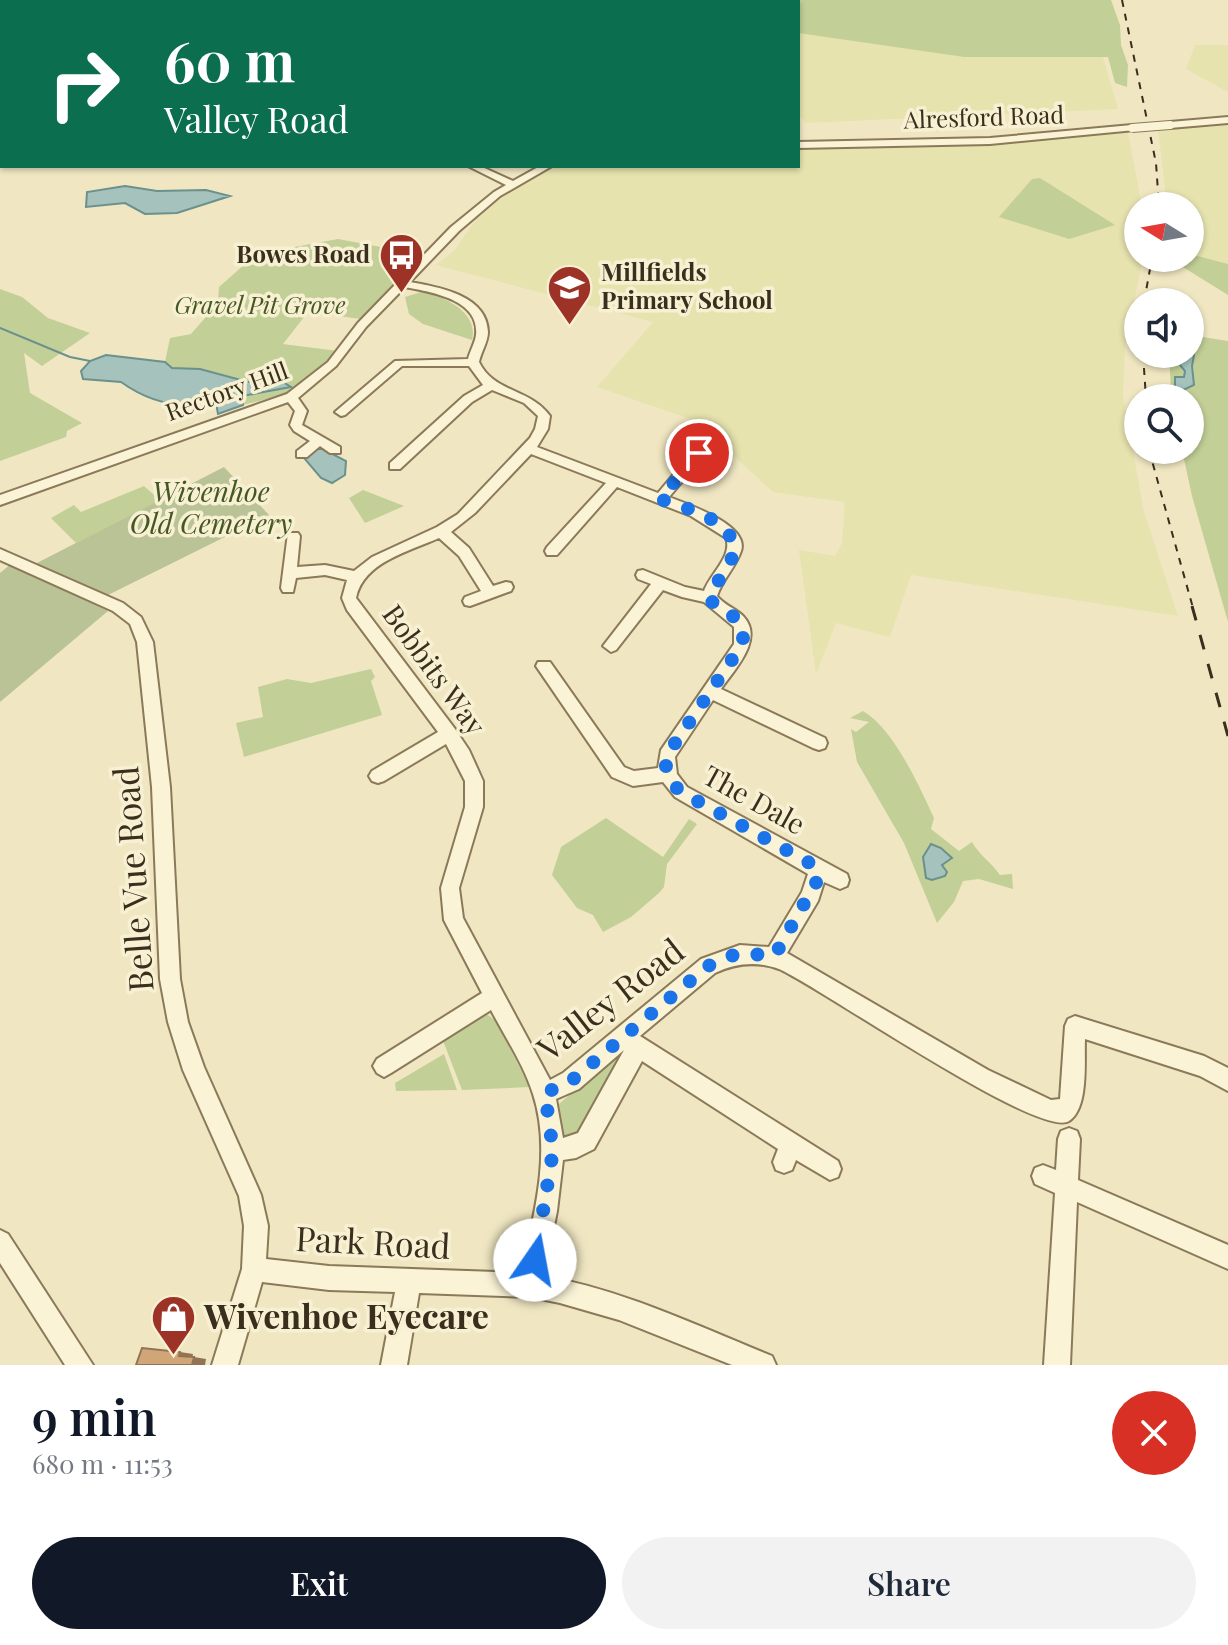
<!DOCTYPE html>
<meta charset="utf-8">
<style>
:root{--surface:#fff;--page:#f2f2f3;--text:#1f2937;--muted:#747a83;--accent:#111827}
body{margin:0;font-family:"Playfair Display",serif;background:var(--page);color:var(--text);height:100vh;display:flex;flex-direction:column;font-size:30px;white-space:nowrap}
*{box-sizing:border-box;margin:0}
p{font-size:26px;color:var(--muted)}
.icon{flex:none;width:44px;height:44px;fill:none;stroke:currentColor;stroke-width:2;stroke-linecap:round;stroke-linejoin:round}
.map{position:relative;height:1365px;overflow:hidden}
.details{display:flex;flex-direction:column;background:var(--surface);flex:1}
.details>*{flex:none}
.banner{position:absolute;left:0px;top:0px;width:800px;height:168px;box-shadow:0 2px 6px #0004;background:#0b6e4f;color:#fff;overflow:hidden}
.needle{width:52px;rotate:281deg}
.tools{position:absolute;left:1124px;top:192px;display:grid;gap:16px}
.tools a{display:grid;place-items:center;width:80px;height:80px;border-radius:50%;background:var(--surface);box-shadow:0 2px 6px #0004;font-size:40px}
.pin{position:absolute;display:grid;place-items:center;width:68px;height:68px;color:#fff;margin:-34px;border:4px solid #fff;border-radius:50%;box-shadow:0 2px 8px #0007}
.me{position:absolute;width:88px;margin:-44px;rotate:12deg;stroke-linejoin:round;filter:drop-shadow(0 0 6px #0008)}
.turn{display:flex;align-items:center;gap:28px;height:168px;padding:0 32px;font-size:36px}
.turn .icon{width:104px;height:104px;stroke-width:2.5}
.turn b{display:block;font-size:56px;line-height:68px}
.round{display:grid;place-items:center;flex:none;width:84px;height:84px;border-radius:42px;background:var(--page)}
.headline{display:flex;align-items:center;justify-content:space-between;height:136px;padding:0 32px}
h1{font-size:48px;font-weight:600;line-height:60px;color:var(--accent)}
.button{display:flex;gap:16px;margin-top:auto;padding:16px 32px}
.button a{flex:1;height:92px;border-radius:48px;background:var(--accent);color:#fff;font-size:32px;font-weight:600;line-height:92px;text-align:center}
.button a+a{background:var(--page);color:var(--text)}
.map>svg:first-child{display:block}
</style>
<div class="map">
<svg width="1228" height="1365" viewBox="0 0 1228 1365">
<rect width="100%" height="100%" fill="#f0e7c2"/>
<!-- farmland -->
<path fill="#e6e3af" d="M0,0h274l-272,2v7z
M798,33l166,24h139l15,52 -312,14 -8,-9z
M1195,45h33v47l-42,-23z
M1228,123v141l-38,-10v-48h-23l-9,-76z
M1128,132l14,74h-4v52h5l-18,88 -2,50 21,116 34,104 -267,-41 -21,62 -54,-14 -20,51 -17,-124 36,6 7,-13 3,-41 -72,-10 -77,-71 -99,-34 56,-65 -217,-57 18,-14 23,-33 32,-26 47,-26h242v-18l185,-3z"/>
<!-- green -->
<path fill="#c2cf96" d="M789,0h322l9,25 1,20 7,20 -1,22 -12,-4 -7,-26h-144l-166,-24v-31z
M1040,178l75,47 -46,14 -70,-22 33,-38z
M338,239l59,11 18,14 -54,55 -53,-7 -25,32 55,7c-28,36 -52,44 -95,54l-1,-9 48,-10 -12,-7 -30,3 -48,-13 -28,-1 -7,-6 5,-24 21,-4 27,-31 1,-16 26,-23 44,-16z
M1190,254l38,10v31l-58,-36 20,-1z
M0,289l22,8 26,21 42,15 -48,33 -18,-13 6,40 52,30 -15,8 -1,6 -66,24z
M421,292c23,4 58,20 51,48l-49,-16 -14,-10 -4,-17z
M1190,335l38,6v281l-36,-126 -10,-46h8v-52h-15l-4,-8 -2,-36h21z
M144,486l16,14 -84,43 -25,-25 23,-13 7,7z
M363,490l41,16 -39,17 -16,-25z
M371,669l4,8 -4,4 11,34 -138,42 -8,-34 27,-6 -5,-30 29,-8 24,4z
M863,711c31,18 56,75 71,107l-3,11 28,22 13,-9c8,14 19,20 28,33l12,-1 1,15 -34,-10 -16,2 -9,21 -17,21 -33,-80 -47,-81 -6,-33 5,3 13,-10 -19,-4z
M606,818l57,39 26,-38 8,5 -30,40 -3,23 -5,6 -28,24 -28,15 -10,-17 -16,-7 -25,-33 9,-28z
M488,1015l7,5 35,67 -68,3 -20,-52 36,-22z
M623,1049l3,1 -43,83 -16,8 -4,-6 -4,-31z
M444,1054l13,36 -61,1 -1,-8z"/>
<!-- cemetery -->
<path fill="#b9c395" d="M224,467l45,48 -163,81 -71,-32z
M11,564l97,47 -108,91v-129z"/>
<!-- water -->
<path fill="#a5c2bd" stroke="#6b918c" stroke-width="2" d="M125,186l32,5 49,-1 24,6 -53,17 -32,1 -20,-11 -39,4 1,-15z
M1190,347l4,8 -2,11 2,19 -15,7 -4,-5v-10h9l1,-6 -14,-17h19z
M106,355l59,7 7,6 28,1 48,13 30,-3 13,8 -49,9 1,9 -25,9 -2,-11c-9,-3 -15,1 -24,2 -28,1 -50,-8 -71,-23l-38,-3 -2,-8 9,-10z
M315,449h8l23,12 -1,14 -13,8 -11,-5 -17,-20z
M931,844l10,4 11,10 -10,7 5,7 -2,4 -13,4 -6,-2 -3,-21z"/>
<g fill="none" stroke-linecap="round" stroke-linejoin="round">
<!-- stream -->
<path stroke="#6b918c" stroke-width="2" d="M417,0l8,2
M0,328l70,29 20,4"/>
<defs>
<path id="minor" d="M0,13h2v5h-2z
M1228,117v6l-58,5 -4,-3 4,-3z
M1132,125l4,3 -1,2 -145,14 -192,4v-6l192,-4z
M468,166h12l33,15 27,-15h12l-52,30 -41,35 -49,51c28,5 77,13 78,50 0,10 -7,20 -9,30 15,31 51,26 71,54l-2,13 -11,18 121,46 36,-43h10v6l-35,41c18,7 81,28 72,54 -5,16 -19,29 -24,45 7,9 18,12 26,20 22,23 -9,54 -22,73l104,49 2,5 -2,5 -6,2 -6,-2 -100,-48 -38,57 2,17 10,13 160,87 2,6 -2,6 -7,3 -16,-7 -6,19 -31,52 201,117 63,30 9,-1 5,-73 3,-7 7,-3 129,40 24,12v23l-28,-15 -115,-37c-1,22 4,69 -16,82 -29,19 -249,-134 -290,-152 -22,-8 -43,-6 -64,4l-75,63 198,125 3,8 -3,8 -8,3 -34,-20 -4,10 -8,3 -8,-3 -3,-8 5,-13 -136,-88 -48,88 -18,9 -13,2 -6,51 -13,65c79,14 154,50 228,80l4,9h-44l-113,-45 -59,-17 -30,-6 -111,-4 -12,72h-26l14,-73 -66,-2 -67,-8 -24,83h-26l30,-96 2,-43 -5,-30 -56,-126 -15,-48 -8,-43 -8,-192 -15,-145 -7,-18 -17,-13 -113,-51v-11l123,54 18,14 12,25 17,145 10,192 8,43 16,45 57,128 7,31 -2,33 63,7 192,7c13,-58 31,-121 12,-179 -9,-29 -28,-57 -42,-84l-100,63 -7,4 -7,-4 -4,-7 4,-7 105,-66 -38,-73 -3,-32 24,-81v-26l-19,-37 -62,37 -6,2 -6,-2 -3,-5 3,-5 66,-39 -91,-122 -5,-12 5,-18 -22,-5 -29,3 -3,14h-10l-2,-4 7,-55h10l2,3 -3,31 28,-2 29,6 18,-14 65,-30 21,-13 72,-76 5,-9 3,-13 -14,-13 -32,-13 -20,12 -72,67h-10v-6l74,-67 19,-11 -14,-19h-67l-57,49 -4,1 -6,-4 60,-51 73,-2c2,-8 7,-16 8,-24 4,-36 -46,-43 -71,-48l-39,40 -30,39 -38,32 9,13 -5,14 38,22v6h-10l-10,-7 -13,11h-10v-6l13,-10 -16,-10 -4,-6 5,-14 -7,-9 -288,103v-10l287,-101 41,-32 30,-39 93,-96 43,-35 12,-7zM531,454l75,29 -59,64 -2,4 2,4h10l60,-68 74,29 35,22c7,18 -16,36 -22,53l-19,-4 -42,-17 -5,1 -2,4 2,4 13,5 -48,62 8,6 5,-2 47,-60 19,7 22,5 30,25v17l-73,106 -3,18 -24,3 -10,-4 -74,-105h-12l-2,4 76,111 21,9 30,-4 12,15 133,77 -6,18 -33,55 -29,-2 -39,14 -138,114 -13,7 -87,-162 -4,-30 24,-81v-26l-14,-31 -14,-21 -99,-131c7,-36 54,-47 83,-60l20,18 22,35 -16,6 -2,4 2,4 5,1 41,-15 2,-4 -2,-4 -5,-1 -13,4 -24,-38 -18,-16 24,-19zM624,1050l-46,83 -15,5 -7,-39 23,-10z
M1069,1128l8,3 3,8 -2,41 150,65v24l-151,-67 -7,163h-26l11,-172 -20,-9 -3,-8 3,-8 8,-3 13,5 2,-31 3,-8z
M0,1230l8,4 85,131h-28l-65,-102z"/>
</defs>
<!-- minor casing -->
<use href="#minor" stroke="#8b7959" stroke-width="4"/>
<!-- minor -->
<use href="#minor" fill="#faf3d6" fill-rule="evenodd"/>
<!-- rail-far1 -->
<path stroke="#3a2e1d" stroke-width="2" stroke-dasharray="7 7" stroke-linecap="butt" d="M1122,0l34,163 3,43
M1144,302l8,-44
M1143,354l3,44
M1149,450l44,158"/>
<!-- rail -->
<path stroke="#3a2e1d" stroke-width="3" stroke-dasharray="15 15" stroke-linecap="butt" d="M1192,606l36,130"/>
<defs>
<path id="minor-bridge" d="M1132,128l38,-3"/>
</defs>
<!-- minor-bridge casing -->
<use href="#minor-bridge" stroke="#8b7959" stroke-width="10" stroke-linecap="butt"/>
<!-- minor-bridge -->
<use href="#minor-bridge" stroke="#faf3d6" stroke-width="8"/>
</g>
<!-- shaded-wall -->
<path fill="#927453" d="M180,1352l13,2 -1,4 -13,-2z
M194,1357l12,2 -1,6h-13z"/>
<!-- building -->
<path fill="#d0a577" stroke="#927453" stroke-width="2" d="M142,1348l38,4 -1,4 15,1 -2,8h-56z"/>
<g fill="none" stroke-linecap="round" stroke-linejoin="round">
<!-- route -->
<path stroke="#1a73e8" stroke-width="14" stroke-dasharray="0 25.2" d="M535,1260l18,-109 -8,-58 26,-12 137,-115 28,-12 39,1 42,-74 1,-11 -10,-8 -127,-70c-11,-10 -18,-21 -14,-37l75,-110c7,-35 -22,-27 -33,-48l26,-44c-1,-34 -48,-44 -75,-54l39,-46"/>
</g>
<!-- icons -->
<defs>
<symbol id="bus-pin" viewBox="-11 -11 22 30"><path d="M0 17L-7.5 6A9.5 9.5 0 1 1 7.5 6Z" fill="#9d3226" stroke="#f7f0d2"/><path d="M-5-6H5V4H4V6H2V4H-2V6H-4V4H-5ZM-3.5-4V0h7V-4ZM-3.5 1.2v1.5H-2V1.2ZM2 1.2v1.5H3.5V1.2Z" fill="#fff"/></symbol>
<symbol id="school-pin" viewBox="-11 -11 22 30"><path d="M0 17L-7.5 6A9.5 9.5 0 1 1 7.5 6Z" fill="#9d3226" stroke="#f7f0d2"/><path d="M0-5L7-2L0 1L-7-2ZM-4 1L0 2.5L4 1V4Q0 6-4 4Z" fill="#fff"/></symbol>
<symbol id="shop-pin" viewBox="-11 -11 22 30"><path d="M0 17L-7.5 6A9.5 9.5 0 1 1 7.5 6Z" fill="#9d3226" stroke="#f7f0d2"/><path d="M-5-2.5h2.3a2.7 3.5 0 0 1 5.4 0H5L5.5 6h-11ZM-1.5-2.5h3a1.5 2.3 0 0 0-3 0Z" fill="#fff"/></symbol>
</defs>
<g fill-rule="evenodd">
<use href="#bus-pin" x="376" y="230" width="51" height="69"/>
<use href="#school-pin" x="544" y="262" width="51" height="69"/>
<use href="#shop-pin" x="148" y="1292" width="51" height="69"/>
</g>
<g text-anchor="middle" stroke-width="7" stroke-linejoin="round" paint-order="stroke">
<!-- far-street labels -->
<g font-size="24" fill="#3a2e1d" stroke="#f7f0d2">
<text transform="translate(984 118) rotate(-2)" y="8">Alresford Road</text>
<text transform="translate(227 392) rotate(-20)" y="8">Rectory Hill</text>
</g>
<!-- far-poi labels -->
<g font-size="24" font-weight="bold" fill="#3a2e1d" stroke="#f7f0d2" text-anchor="end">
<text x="370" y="263">Bowes Road</text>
<text x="601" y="281" text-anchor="start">Millfields<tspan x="601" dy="28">Primary School</tspan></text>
</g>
<!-- far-park labels -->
<g font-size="24" font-style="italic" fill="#455723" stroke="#f7f0d2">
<text x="260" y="314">Gravel Pit Grove</text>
</g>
<!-- park labels -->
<g font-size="28" font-style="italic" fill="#455723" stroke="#f7f0d2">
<text x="211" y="502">Wivenhoe<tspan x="211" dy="32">Old Cemetery</tspan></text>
</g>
<!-- street labels -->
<g font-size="28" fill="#3a2e1d" stroke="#f7f0d2">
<text transform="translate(434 670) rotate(54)" y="10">Bobbits Way</text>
<text transform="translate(754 800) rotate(29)" y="10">The Dale</text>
</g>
<!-- near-street labels -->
<g font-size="34" fill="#3a2e1d" stroke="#f7f0d2">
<text transform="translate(134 879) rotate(-94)" y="12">Belle Vue Road</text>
<text transform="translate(611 1000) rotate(-38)" y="12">Valley Road</text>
<text transform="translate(373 1243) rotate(3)" y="12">Park Road</text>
</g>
<!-- near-poi labels -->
<g font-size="34" font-weight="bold" fill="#3a2e1d" stroke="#f7f0d2" text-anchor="start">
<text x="204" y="1329">Wivenhoe Eyecare</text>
</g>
</g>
</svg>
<div class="tools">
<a><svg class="needle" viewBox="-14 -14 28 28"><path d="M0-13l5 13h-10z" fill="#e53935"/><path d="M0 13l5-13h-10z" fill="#747a83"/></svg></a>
<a><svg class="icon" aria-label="sound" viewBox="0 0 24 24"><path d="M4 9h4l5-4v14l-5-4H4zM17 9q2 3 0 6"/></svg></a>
<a><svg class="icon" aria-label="search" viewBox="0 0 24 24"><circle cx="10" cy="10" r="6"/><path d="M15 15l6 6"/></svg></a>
</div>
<div class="pin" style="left:699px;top:453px;background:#d93025"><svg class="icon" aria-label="arrive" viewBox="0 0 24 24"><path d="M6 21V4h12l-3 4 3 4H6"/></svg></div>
<svg class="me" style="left:535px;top:1260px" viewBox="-20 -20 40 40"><circle r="19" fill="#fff"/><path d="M0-13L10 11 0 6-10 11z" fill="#1a73e8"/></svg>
<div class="banner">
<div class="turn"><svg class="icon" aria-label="right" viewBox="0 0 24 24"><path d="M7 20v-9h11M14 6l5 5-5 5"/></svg><div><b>60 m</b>Valley Road</div></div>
</div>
</div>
<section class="details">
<div class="headline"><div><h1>9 min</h1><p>680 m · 11:53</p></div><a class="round" style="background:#d93025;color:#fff"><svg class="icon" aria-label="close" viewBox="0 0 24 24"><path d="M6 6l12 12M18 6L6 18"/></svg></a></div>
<div class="button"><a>Exit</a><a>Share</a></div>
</section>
